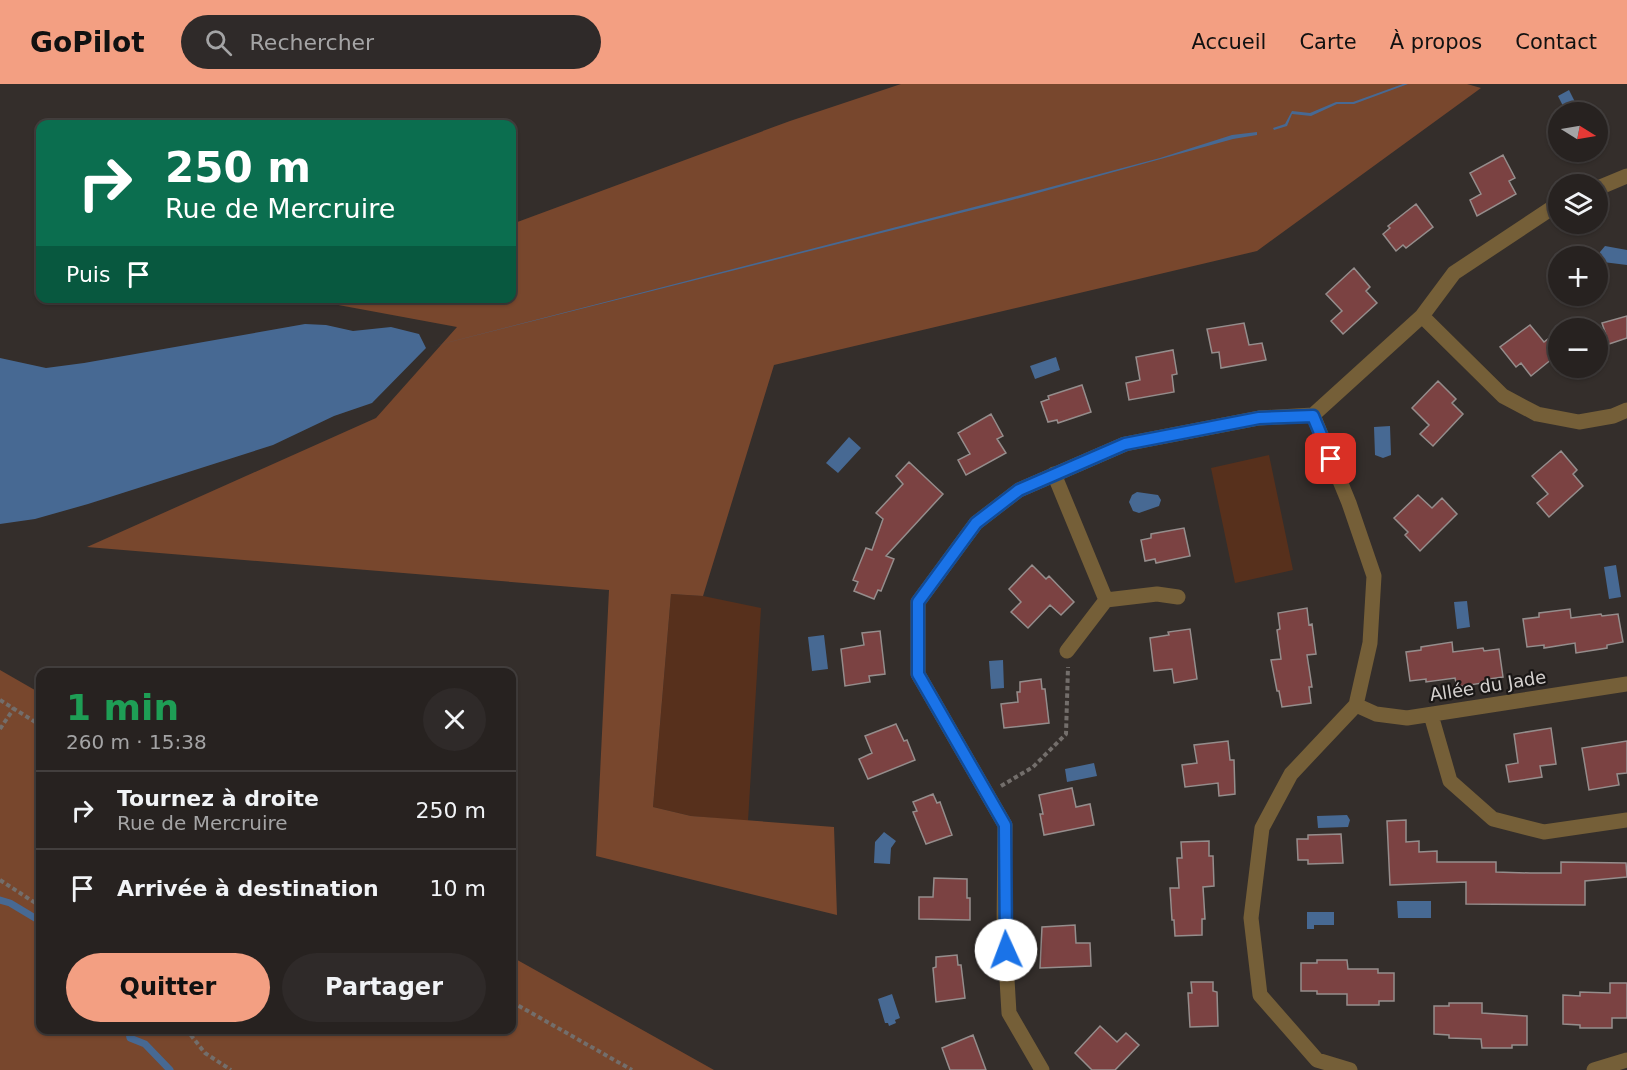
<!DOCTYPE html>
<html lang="fr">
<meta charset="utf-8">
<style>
:root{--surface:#272220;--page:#2f2a29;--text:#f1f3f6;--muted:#a4a4a5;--line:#433f3e;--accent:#f39f82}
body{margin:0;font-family:"DejaVu Sans",sans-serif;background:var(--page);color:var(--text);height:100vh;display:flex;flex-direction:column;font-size:22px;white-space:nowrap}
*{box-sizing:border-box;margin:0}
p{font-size:20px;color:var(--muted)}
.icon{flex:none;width:33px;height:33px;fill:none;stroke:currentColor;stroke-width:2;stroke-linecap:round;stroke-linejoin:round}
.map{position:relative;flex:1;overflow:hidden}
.details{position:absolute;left:36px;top:584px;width:480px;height:366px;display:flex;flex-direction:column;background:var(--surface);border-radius:12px;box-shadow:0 2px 4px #0004,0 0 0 2px var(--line)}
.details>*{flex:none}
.hud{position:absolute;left:36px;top:36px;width:480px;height:183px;border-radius:12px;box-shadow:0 2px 4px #0004,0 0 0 2px var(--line);background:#0b6e4f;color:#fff;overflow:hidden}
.needle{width:39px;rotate:101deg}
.fabs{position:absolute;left:1548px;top:18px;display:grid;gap:12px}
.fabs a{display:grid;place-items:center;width:60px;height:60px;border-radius:50%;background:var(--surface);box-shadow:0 2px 4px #0004,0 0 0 2px var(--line);font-size:30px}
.pin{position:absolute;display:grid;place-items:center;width:51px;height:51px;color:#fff;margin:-26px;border-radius:12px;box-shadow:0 3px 9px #0006}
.me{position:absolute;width:66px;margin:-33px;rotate:358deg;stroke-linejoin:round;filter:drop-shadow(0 0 4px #0008)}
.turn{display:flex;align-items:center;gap:21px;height:126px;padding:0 30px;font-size:27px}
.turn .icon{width:78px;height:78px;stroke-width:2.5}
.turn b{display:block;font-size:42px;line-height:51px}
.then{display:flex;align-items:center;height:57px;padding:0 30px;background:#0003;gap:12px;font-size:22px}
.round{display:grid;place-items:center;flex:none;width:63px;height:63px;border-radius:32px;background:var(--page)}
.summary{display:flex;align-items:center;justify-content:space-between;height:102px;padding:0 30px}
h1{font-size:36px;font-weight:700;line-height:45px;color:#1e9e55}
.action{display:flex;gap:12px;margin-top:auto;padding:12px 30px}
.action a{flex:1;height:69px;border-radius:36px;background:var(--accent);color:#111;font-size:24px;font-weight:700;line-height:69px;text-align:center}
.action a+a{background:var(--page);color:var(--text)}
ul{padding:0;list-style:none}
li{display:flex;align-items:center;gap:18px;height:78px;padding:0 30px;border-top:2px solid var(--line)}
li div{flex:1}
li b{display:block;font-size:22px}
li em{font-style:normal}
header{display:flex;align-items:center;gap:36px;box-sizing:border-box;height:84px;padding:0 30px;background:var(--accent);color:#111}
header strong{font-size:28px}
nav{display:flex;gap:33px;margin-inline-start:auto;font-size:21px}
.search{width:420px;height:54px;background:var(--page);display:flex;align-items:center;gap:15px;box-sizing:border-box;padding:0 21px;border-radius:33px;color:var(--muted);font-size:22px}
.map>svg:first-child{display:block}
</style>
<header>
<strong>GoPilot</strong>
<div class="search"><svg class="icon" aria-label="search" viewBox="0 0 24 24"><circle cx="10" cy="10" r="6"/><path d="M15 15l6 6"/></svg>Rechercher</div>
<nav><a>Accueil</a><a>Carte</a><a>À propos</a><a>Contact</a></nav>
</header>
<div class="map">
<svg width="1627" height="986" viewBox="0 0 1627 986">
<rect width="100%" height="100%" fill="#342e2b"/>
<!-- green -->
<path fill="#57301c" d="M1269,371l24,115 -58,13 -24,-115z
M671,510l32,2 58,12 -13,213 -57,-5 -38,-9z"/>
<!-- forest -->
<path fill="#78472d" d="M901,0h566l14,4 -224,163 -483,114 -71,231 -32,-2 -18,213 38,9 143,11 3,88 -241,-59 13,-266 -522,-43 289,-129 81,-91 -151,-28 206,-1v-74l278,-103z
M0,586l40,23v336h472v-72l202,113h-714z"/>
<!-- water -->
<path fill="#476993" d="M1403,0h5l-54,20h-17l-26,12 -19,-2 -5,12 -13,4 -1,-2 12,-4 7,-13 18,2 26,-11h17z
M1569,6l11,22h-14l-8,-16z
M1257,48v3l-24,4 -221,61 -586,148 -54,55 -38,13 -61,29 -185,59 -53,15 -35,5v-166l46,10 38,-5 221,-39 21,1 27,6 38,-4 28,7 7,14 587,-151 147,-39 72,-23z
M1605,162l22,4v15l-24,-3 -2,-3 -1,-7z
M1056,273l4,13 -25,9 -5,-13z
M1390,342l1,29 -8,3 -8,-3 -1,-28z
M849,353l12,11 -23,25 -12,-10z
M1137,408l21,3 3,5 -2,6 -20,7 -6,-2 -4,-9 3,-7z
M1616,481l5,32 -12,2 -5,-32z
M1467,517l3,26 -13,2 -3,-27z
M824,551l4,34 -16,2 -4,-34z
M1003,576l1,28 -13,1 -2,-28z
M1094,679l3,13 -30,6 -2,-13z
M1347,731l3,5 -2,7 -30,1 -1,-12z
M884,748l12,9 -5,7 -1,16 -16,-1 1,-21z
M1397,817h34v17h-33z
M1307,828h27v13h-20v4h-7z
M892,910l8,24 -5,2 1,3 -7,3 -1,-3h-3l-7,-24z"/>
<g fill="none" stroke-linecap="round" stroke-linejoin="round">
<!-- stream -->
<path stroke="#476993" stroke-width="7" d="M0,816l10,3 30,18
M128,945l2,9 15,6 25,26"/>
</g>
<!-- building -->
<path fill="#7b4242" stroke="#958d8c" stroke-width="1.5" d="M1503,71l12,23 -6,3 7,13 -39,22 -7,-16 11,-6 -11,-21z
M1416,120l17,23 -27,21 -3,-3 -7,6 -13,-17 7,-6 -2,-2z
M1354,184l16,19 -4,4 11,12 -34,31 -12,-13 11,-10 -16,-17z
M1627,232v22l-18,6 -7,-21z
M1244,239l5,22 13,-2 4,17 -45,8 -2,-16 -7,1 -5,-24z
M1530,241l14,17 14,-11v23l-27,22 -10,-13 -5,4 -16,-20z
M1173,266l4,24 -5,1 2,17 -45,8 -3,-17 14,-3 -4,-23z
M1438,297l18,18 -4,4 11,11 -30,32 -13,-12 9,-9 -17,-17z
M1082,301l9,27 -33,11 -1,-3 -9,2 -7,-20 8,-3 -1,-3z
M991,330l12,22 -6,3 9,14 -40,22 -8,-15 12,-6 -12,-21z
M1561,367l16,19 -4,4 10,12 -34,31 -12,-14 11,-9 -16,-18z
M909,378l34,32 -57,62 8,3 -13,32 -3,-1 -4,9 -20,-8 4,-9 -5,-2 13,-32 6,2 11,-31 -7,-6 27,-29 -7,-8z
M1418,411l14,13 10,-10 15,16 -37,37 -15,-16 3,-3 -14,-14z
M1184,444l6,28 -34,7 -1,-4 -10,2 -4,-21 10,-2v-4z
M1032,481l14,14 3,-3 25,26 -13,13 -11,-10 -22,23 -17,-16 10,-10 -12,-13z
M1307,524l2,17 3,-1 4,30 -9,1 5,32h-3l2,16 -29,4 -3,-16h-2l-6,-31 10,-1 -4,-29 3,-1 -2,-16z
M1570,525l1,9 30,-4 1,2 16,-2 5,28 -16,3v3l-31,5 -1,-10 -31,5v-3l-17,2 -4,-28 16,-2v-4z
M1190,545l7,50 -23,4 -2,-14 -18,2 -4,-33 19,-3 -1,-3z
M880,547l5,43 -16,2 1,6 -25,4 -4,-37 23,-4 -2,-12z
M1452,558l1,10 30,-4 1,3 15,-2 4,28 -15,2 1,3 -32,5 -2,-9 -29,4v-3l-16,2 -4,-29 15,-2v-3z
M1041,595l1,10h3l4,34 -45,5 -3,-24 17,-2 -1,-10h3v-10z
M896,640l8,17 3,-1 8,20 -47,19 -9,-20 13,-6 -7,-17z
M1551,644l5,36 -16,2 2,11 -33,5 -3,-17 12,-2 -4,-29z
M1228,657l2,19h4l1,34 -16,2 -1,-13 -33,4 -3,-22 15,-2 -3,-18z
M1627,657v32l-10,1 2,11 -30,5 -7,-42z
M1072,704l4,19 14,-3 4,21 -50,10 -4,-21h3l-4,-19z
M933,710l4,9 3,-1 12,33 -26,9 -13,-32 4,-1 -4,-9z
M1406,736v22l13,-1v11l18,-1v11h59v10l34,1h31v-11l65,1 1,14 -42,4v24l-119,-1v-22l-76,3 -3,-64z
M1341,750l2,29 -35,1v-4h-10l-1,-21h11v-4z
M1209,757v15h4l1,30 -11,1 2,32h-3v16l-27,1 -1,-16h-2l-2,-32h9l-2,-30h5l-1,-16z
M934,794l33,1v19h3v22l-51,-1v-22h14z
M1075,841l1,18h14l1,23 -51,2 2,-41z
M957,871l1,10h3l4,33 -29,4 -3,-34 3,-1v-10z
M1317,876h30l1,9h30v4h16v28h-15v4h-32v-11h-30v-3h-16v-28h16z
M1191,898h22v9l4,1 1,34 -28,1 -2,-34h4z
M1610,899h17v35h-15v10h-32v-3l-17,-1v-29l17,1v-4l30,1z
M1449,919h33v10l45,3v29h-15v3h-30l-1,-9 -32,-1v-3l-15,-1v-28h15z
M1100,942l17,16 9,-9 13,12 -24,25h-23l-17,-17z
M973,951l13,35h-36l-8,-22z"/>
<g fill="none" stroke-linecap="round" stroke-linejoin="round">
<!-- path -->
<path stroke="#736e6b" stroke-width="4" stroke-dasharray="4.5 3" stroke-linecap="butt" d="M0,616l40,25
M0,645l14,-21
M1001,702l32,-19 33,-33 2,-67
M0,796l40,26
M512,918l120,68
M186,945l19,24 26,17"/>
<!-- minor -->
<path stroke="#755f38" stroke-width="15" d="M1598,104l29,-12
M1422,232l81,80 34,18 42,8 34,-6 14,-6
M1313,331l36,88 25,73 -4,67 -14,62 -65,69 -29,54 -11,90 9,77 57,65 33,10
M1054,390l52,126 -39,51
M1106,516l51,-6 21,3
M1356,621l20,9 31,4 220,-34
M1431,631l19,66 43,38 51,13 83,-12
M1042,986l-33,-57 -5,-84 1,-104 -87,-151v-72l58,-79 43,-33 106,-46 134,-26 54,-3 109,-99 32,-43 104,-69
M1594,986l33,-10"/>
</g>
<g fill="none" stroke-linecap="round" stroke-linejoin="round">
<defs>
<path id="route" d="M1006,866l-1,-125 -87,-151v-72l58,-79 43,-33 106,-46 134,-26 54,-2 18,43"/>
</defs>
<!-- route casing -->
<use href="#route" stroke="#114b97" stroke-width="15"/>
<!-- route -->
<use href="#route" stroke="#1a73e8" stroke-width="10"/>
</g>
<g text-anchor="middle" stroke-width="4.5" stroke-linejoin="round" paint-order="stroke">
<!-- street labels -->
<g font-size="18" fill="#d5d1cf" stroke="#1a1716">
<text transform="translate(1488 602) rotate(-9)" y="6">Allée du Jade</text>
</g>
</g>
</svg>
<div class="fabs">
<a><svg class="needle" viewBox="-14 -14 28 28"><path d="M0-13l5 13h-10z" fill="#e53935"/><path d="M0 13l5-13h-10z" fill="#a4a4a5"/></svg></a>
<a><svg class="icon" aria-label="layers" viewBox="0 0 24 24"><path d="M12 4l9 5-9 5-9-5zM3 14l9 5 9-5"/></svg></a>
<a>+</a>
<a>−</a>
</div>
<div class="pin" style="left:1331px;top:375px;background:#d93025"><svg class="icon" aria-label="arrive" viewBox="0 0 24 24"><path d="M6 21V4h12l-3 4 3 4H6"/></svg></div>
<svg class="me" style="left:1006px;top:866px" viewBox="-20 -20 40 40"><circle r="19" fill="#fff"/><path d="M0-13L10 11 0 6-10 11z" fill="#1a73e8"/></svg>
<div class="hud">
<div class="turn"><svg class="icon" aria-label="right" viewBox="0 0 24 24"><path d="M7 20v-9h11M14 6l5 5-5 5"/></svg><div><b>250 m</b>Rue de Mercruire</div></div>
<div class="then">Puis<svg class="icon" aria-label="arrive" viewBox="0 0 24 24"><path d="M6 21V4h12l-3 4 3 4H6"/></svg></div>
</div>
<section class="details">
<div class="summary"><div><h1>1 min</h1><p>260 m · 15:38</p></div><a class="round"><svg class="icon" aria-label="close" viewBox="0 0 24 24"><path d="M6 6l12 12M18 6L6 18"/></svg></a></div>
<ul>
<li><svg class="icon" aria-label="right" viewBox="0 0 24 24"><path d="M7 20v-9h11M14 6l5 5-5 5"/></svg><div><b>Tournez à droite</b><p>Rue de Mercruire</p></div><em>250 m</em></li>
<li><svg class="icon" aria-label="arrive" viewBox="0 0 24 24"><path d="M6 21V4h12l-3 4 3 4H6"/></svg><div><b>Arrivée à destination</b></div><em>10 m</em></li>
</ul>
<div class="action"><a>Quitter</a><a>Partager</a></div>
</section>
</div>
